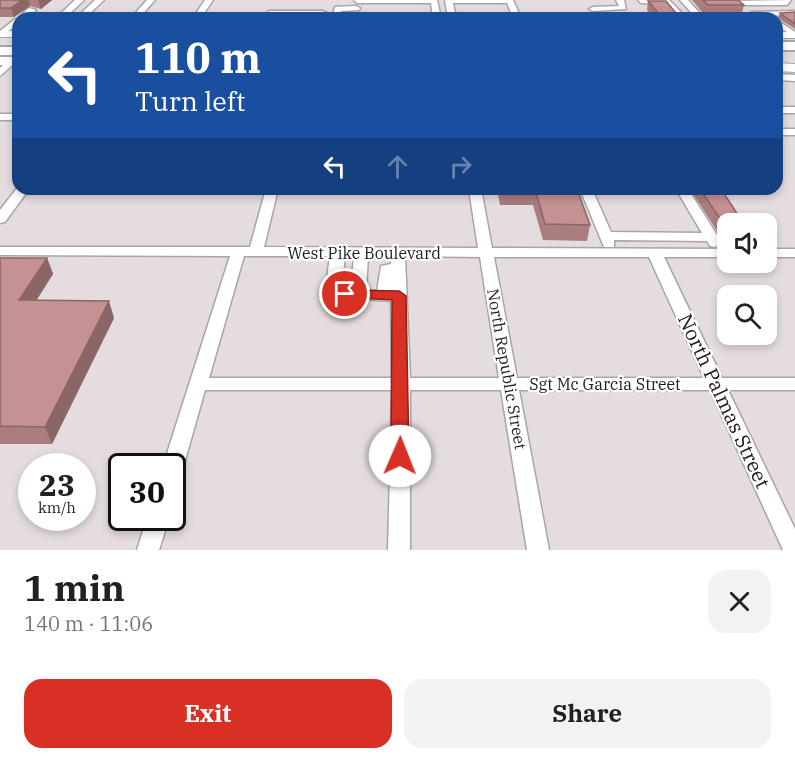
<!DOCTYPE html>
<meta charset="utf-8">
<style>
:root{--surface:#fff;--page:#f2f2f2;--text:#202124;--muted:#757577;--accent:#d93025}
body{margin:0;font-family:"IBM Plex Serif",serif;background:var(--page);color:var(--text);height:100vh;display:flex;flex-direction:column;font-size:22px;white-space:nowrap}
*{box-sizing:border-box;margin:0}
p{font-size:20px;color:var(--muted)}
.icon{flex:none;width:33px;height:33px;fill:none;stroke:currentColor;stroke-width:2;stroke-linecap:round;stroke-linejoin:round}
.map{position:relative;height:550px;overflow:hidden}
.details{display:flex;flex-direction:column;background:var(--surface);flex:1}
.details>*{flex:none}
.banner{position:absolute;left:12px;top:12px;width:771px;height:183px;border-radius:18px;box-shadow:0 3px 9px #0003;background:#1a4fa0;color:#fff;overflow:hidden}
.controls{position:absolute;left:717px;top:213px;display:grid;gap:12px}
.controls a{display:grid;place-items:center;width:60px;height:60px;border-radius:12px;background:var(--surface);box-shadow:0 3px 9px #0003;font-size:30px}
.speed{position:absolute;left:18px;top:453px;display:flex;gap:12px;font-size:30px;font-weight:700;text-align:center}
.speed>*{display:grid;place-content:center;width:78px;height:78px;border-radius:50%;background:var(--surface);box-shadow:0 3px 9px #0003;line-height:1}
.speed small{font-size:15px;font-weight:400}
.speed .limit{border:3px solid #111;border-radius:9px;background:#fff;color:#111}
.pin{position:absolute;display:grid;place-items:center;width:51px;height:51px;color:#fff;margin:-26px;border:3px solid #fff;border-radius:50%;box-shadow:0 2px 6px #0007}
.me{position:absolute;width:66px;margin:-33px;rotate:1deg;stroke-linejoin:round;filter:drop-shadow(0 0 4px #0008)}
.turn{display:flex;align-items:center;gap:21px;height:126px;padding:0 24px;font-size:27px}
.turn .icon{width:78px;height:78px;stroke-width:2.5}
.turn b{display:block;font-size:42px;line-height:51px}
.lanes{display:flex;align-items:center;height:57px;padding:0 24px;background:#0003;justify-content:center;gap:30px;direction:ltr}
.lanes .off{opacity:.35}
.round{display:grid;place-items:center;flex:none;width:63px;height:63px;border-radius:18px;background:var(--page)}
.overview{display:flex;align-items:center;justify-content:space-between;height:102px;padding:0 24px}
h1{font-size:36px;font-weight:700;line-height:45px}
.action{display:flex;gap:12px;margin-top:auto;padding:12px 24px}
.action a{flex:1;height:69px;border-radius:18px;background:var(--accent);color:#fff;font-size:24px;font-weight:700;line-height:69px;text-align:center}
.action a+a{background:var(--page);color:var(--text)}
.map>svg:first-child{display:block}
</style>
<div class="map">
<svg width="795" height="550" viewBox="0 0 795 550">
<rect width="100%" height="100%" fill="#e4dcdf"/>
<g fill="none" stroke-linecap="round" stroke-linejoin="round">
<defs>
<path id="minor" d="M75,0h9l-19,18h-9z
M95,0h9l-19,18h-9z
M147,0h8l-16,18h-8z
M205,0h8l-12,18h-8z
M354,0h83l4,18h-8l-2,-15h-74z
M445,0h68l8,18h-8l-6,-15h-54l3,15h-8z
M616,0h8l2,9 -33,2 -4,-2 4,-2 26,-1z
M638,0h31l18,18h-9l-14,-14 -23,-1z
M680,0h8l16,18h-8z
M791,0l-4,5h-56l-4,-2 4,-2z
M356,6l4,2 -1,2 -18,1 -1,7h-8l3,-11z
M29,8l7,2 -9,8h-9z
M269,11h54l4,2 -4,2h-15l-1,3h-8v-3l-35,3z
M795,11v4l-43,1 -4,-2 4,-2z
M476,14l9,4h-12v-4z
M15,19h3v6l-18,11v-5z
M777,20l18,12v5l-18,-11z
M9,59l8,2 -17,15v-8z
M777,74l18,1v6l-18,-1z
M777,107h18v6h-18z
M0,114h18v6h-18z
M777,129h18v6h-18z
M18,187v2h11l-24,33 -5,1v-13z
M266,189h12l-14,58 214,1 -9,-59h12l11,59 236,1v8h-64l58,121h73v12h-67l67,139v21h-12l-73,-160h-191l30,160h-22l-26,-160h-91v160h-22l4,-160h-187l-23,81 -3,6 -7,2v-13h-9l67,-210 -230,-1v-8h250zM244,256h86l-5,38 3,3 63,4 1,77h-183zM345,256h9l-3,34 -10,-1zM368,256h23v8l-10,2 -4,25 -11,-1zM405,256l75,1 19,121h-89zM494,257h155l55,121h-187z
M580,189h12l19,43 91,1 -26,-44h12l34,54 -7,4 -5,-1 -3,-5 -93,-1v7h-10z
M766,249h29v8h-29z
M147,518h22l-10,32h-22z"/>
<path id="major" d="M0,31h18v6h-18z
M777,32h18v6h-18z
M0,57h18v8h-18z
M777,63l18,1v8l-18,-1z"/>
<path id="highway" d="M777,42h18v8h-18z
M0,47h18v8h-18z"/>
</defs>
<!-- minor casing -->
<use href="#minor" stroke="#aba4a6" stroke-width="3"/>
<!-- major casing -->
<use href="#major" stroke="#aba4a6" stroke-width="2"/>
<!-- highway casing -->
<use href="#highway" stroke="#aba4a6" stroke-width="4"/>
<!-- minor -->
<use href="#minor" fill="#fff" fill-rule="evenodd"/>
<!-- major -->
<use href="#major" fill="#fff" fill-rule="evenodd"/>
<!-- highway -->
<use href="#highway" fill="#fff" fill-rule="evenodd"/>
</g>
<!-- wall -->
<path fill="#aa7d7e" d="M0,0h52l-11,9 -11,-3 -16,11h-14z
M692,0h11l41,5 -3,12h-35z
M648,1l28,12 -2,5h-21l-6,-8z
M795,12v17l-17,-11 2,-5z
M497,189h80l13,36 -3,16 -44,-1 -10,-35h-33z
M690,189h31l7,35v13h-7z
M0,258h47l6,16 -17,26 78,18 -62,126h-52z"/>
<!-- shaded-wall -->
<path fill="#8b6667" d="M22,0h6l2,6 -16,11 -3,-9z
M38,0h14l-11,9z
M47,258l6,16 -27,43 -7,-17z
M109,301l5,17 -62,126 -7,-17z"/>
<!-- building -->
<path fill="#c69193" stroke="#8b6667" stroke-width="1.5" d="M0,0h22l-11,8h-11z
M703,0h35l6,5h-36z
M648,1h18l10,12h-18z
M795,12v12l-15,-11z
M502,189h75l13,36 -45,-1 -10,-35z
M700,189h21l23,35h-16v2h-3z
M0,258h47l-28,42 90,1 -64,126 -45,-1z"/>
<!-- route -->
<path fill="#d93025" stroke="#8d1f18" stroke-width="1.5" d="M345,290l54,1 7,5 3,160 -2,5 -7,2 -6,-2 -3,-5 1,-156 -52,-3 -2,-3z"/>
<g text-anchor="middle" stroke-width="4.5" stroke-linejoin="round" paint-order="stroke">
<!-- street labels -->
<g font-size="16" fill="#1f1c1d" stroke="#fff">
<text x="364" y="259">West Pike Boulevard</text>
<text transform="translate(507 369) rotate(80)" y="6">North Republic Street</text>
<text x="605" y="390">Sgt Mc Garcia Street</text>
</g>
<!-- near-street labels -->
<g font-size="20" fill="#1f1c1d" stroke="#fff">
<text transform="translate(724 401) rotate(65)" y="7">North Palmas Street</text>
</g>
</g>
</svg>
<div class="controls">
<a><svg class="icon" aria-label="sound" viewBox="0 0 24 24"><path d="M4 9h4l5-4v14l-5-4H4zM17 9q2 3 0 6"/></svg></a>
<a><svg class="icon" aria-label="search" viewBox="0 0 24 24"><circle cx="10" cy="10" r="6"/><path d="M15 15l6 6"/></svg></a>
</div>
<div class="speed"><div>23<small>km/h</small></div><div class="limit">30</div></div>
<div class="pin" style="left:345px;top:294px;background:#d93025"><svg class="icon" aria-label="arrive" viewBox="0 0 24 24"><path d="M6 21V4h12l-3 4 3 4H6"/></svg></div>
<svg class="me" style="left:400px;top:456px" viewBox="-20 -20 40 40"><circle r="19" fill="#fff"/><path d="M0-13L10 11 0 6-10 11z" fill="#d93025"/></svg>
<div class="banner">
<div class="turn"><svg class="icon" aria-label="left" viewBox="0 0 24 24"><path d="M17 20v-9H6M10 6l-5 5 5 5"/></svg><div><b>110 m</b>Turn left</div></div>
<div class="lanes"><svg class="icon" aria-label="left" viewBox="0 0 24 24"><path d="M17 20v-9H6M10 6l-5 5 5 5"/></svg><svg class="icon off" aria-label="ahead" viewBox="0 0 24 24"><path d="M12 20V5M6 11l6-6 6 6"/></svg><svg class="icon off" aria-label="right" viewBox="0 0 24 24"><path d="M7 20v-9h11M14 6l5 5-5 5"/></svg></div>
</div>
</div>
<section class="details">
<div class="overview"><div><h1>1 min</h1><p>140 m · 11:06</p></div><a class="round"><svg class="icon" aria-label="close" viewBox="0 0 24 24"><path d="M6 6l12 12M18 6L6 18"/></svg></a></div>
<div class="action"><a>Exit</a><a>Share</a></div>
</section>
